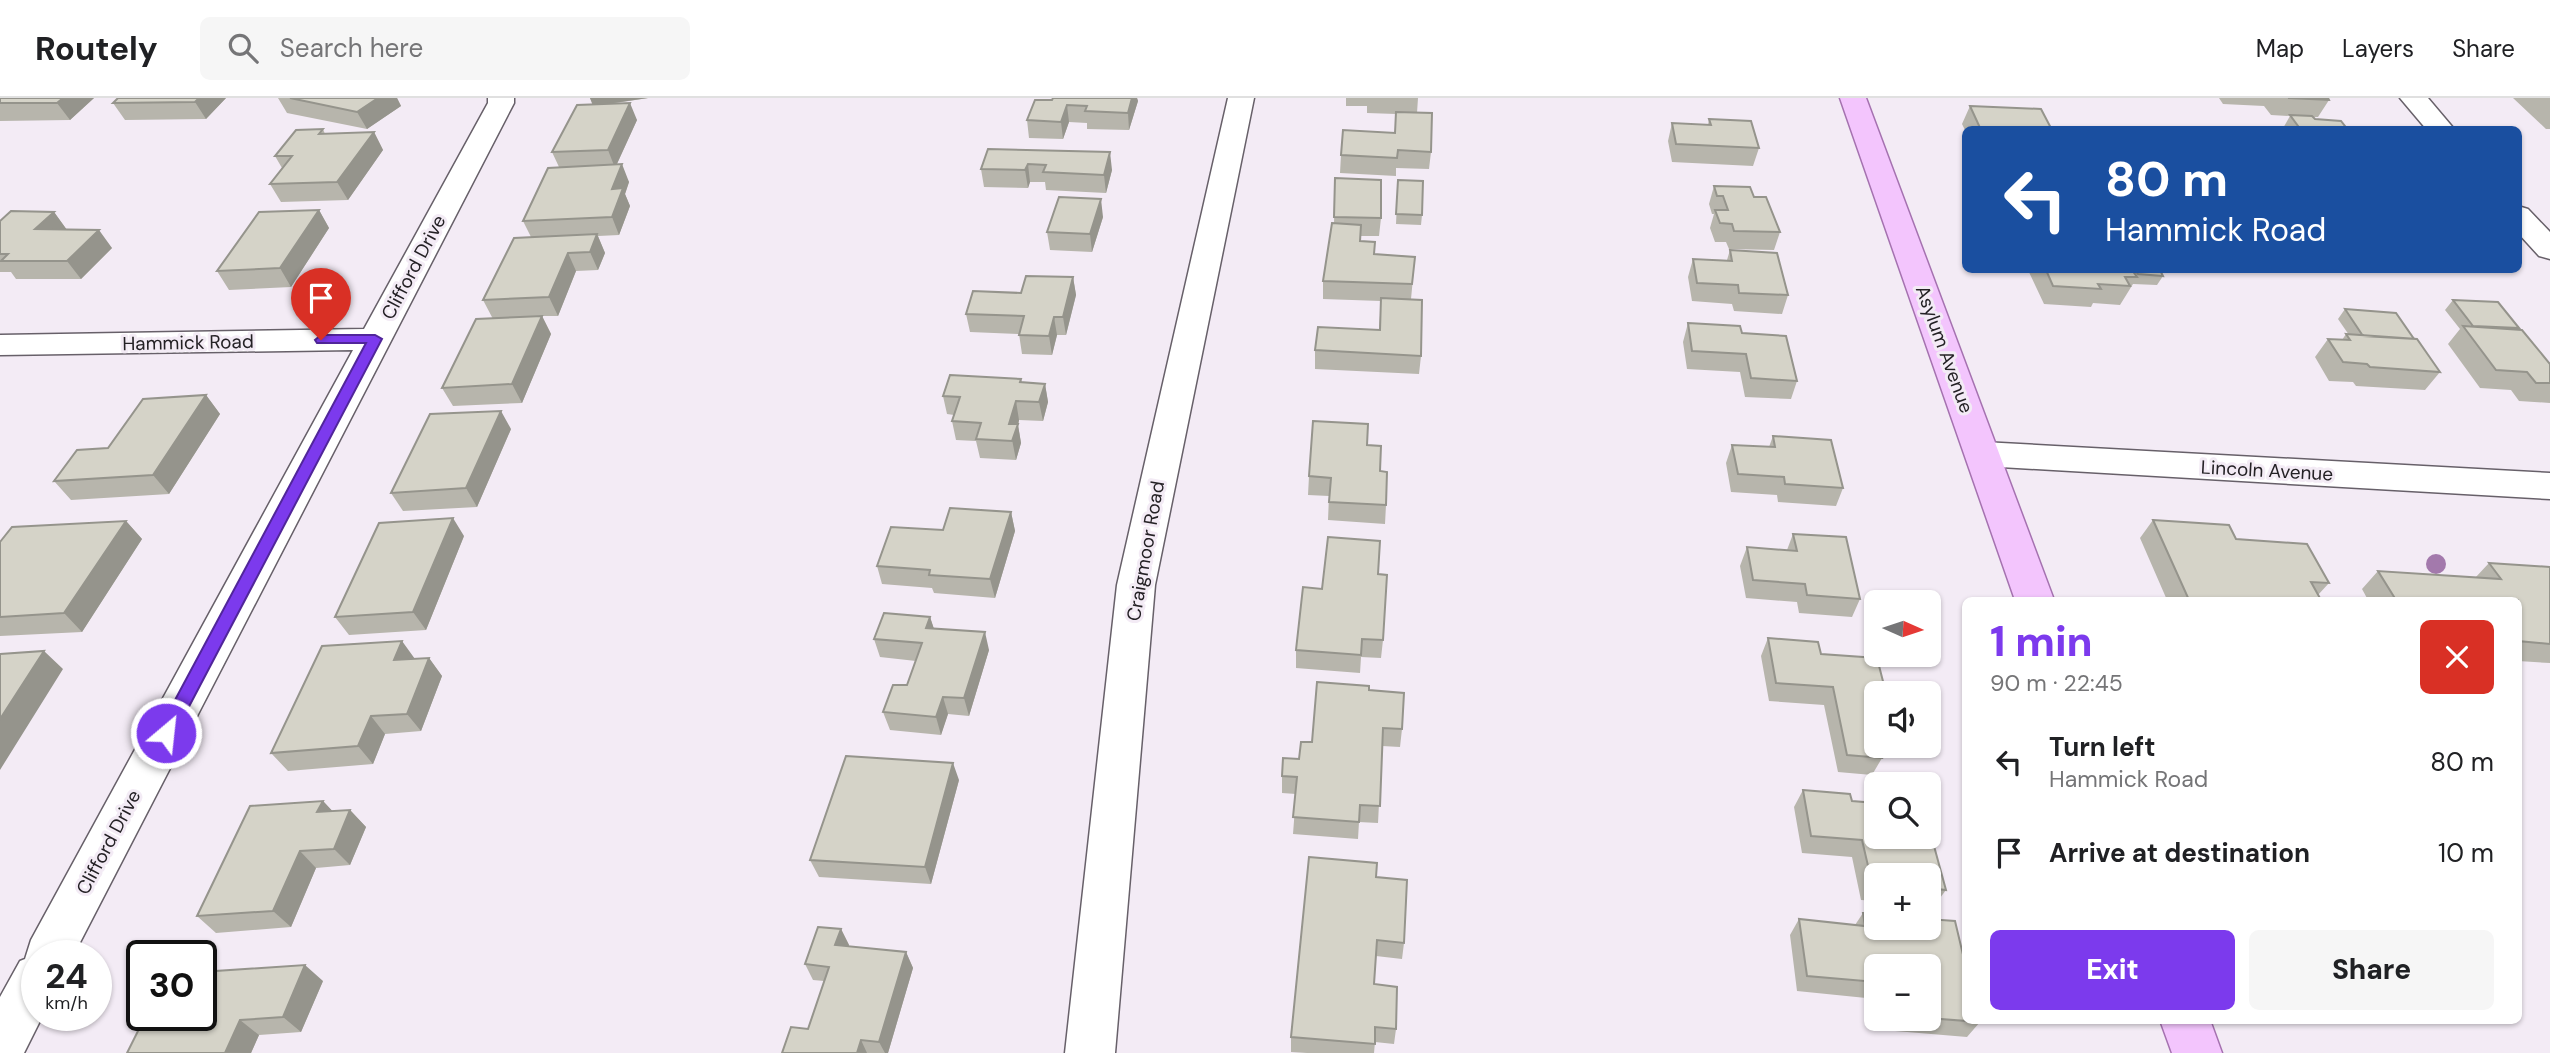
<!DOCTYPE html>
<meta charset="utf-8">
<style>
:root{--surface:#fff;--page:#f6f6f6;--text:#202124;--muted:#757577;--line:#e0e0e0;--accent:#7c3aed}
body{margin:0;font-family:"DM Sans",sans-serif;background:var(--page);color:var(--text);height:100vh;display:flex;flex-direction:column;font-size:26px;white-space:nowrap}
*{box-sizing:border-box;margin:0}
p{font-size:23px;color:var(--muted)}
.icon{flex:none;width:38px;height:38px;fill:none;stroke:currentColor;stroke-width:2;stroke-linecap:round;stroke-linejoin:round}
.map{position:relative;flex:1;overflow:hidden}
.panel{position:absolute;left:1962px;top:499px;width:560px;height:427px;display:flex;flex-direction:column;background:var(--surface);border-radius:10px;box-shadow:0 2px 5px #0004}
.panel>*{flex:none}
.guide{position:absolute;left:1962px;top:28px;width:560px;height:147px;border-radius:10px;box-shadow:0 2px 5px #0004;background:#1a4fa0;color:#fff;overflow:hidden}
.needle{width:46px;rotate:93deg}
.controls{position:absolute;left:1864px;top:492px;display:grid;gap:14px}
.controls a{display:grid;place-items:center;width:77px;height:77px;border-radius:10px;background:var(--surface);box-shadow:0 2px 5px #0004;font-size:35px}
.speed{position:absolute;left:21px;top:842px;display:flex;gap:14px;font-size:35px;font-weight:700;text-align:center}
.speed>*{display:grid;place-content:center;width:91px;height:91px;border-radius:50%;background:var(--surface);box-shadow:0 2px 5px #0004;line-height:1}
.speed small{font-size:18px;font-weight:400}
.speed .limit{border:4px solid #111;border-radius:10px;background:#fff;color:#111}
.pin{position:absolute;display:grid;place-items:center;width:60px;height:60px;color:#fff;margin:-72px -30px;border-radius:50% 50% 50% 0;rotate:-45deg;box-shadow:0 0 7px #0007}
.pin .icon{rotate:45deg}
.me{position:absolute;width:77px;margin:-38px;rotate:28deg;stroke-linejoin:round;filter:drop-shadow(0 0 5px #0008)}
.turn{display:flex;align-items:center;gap:24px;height:147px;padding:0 28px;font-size:32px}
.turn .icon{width:91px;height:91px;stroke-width:2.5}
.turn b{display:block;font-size:49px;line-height:60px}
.round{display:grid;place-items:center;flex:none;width:74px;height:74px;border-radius:10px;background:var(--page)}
.overview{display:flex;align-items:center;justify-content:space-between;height:119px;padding:0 28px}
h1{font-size:42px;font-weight:800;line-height:52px;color:var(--accent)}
.action{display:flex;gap:14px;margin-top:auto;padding:14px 28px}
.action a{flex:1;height:80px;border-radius:10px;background:var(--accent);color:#fff;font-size:28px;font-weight:800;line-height:80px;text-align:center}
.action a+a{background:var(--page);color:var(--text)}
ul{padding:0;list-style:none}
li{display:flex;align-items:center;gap:21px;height:91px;padding:0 28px}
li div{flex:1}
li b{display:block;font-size:26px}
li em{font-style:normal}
header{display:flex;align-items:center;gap:42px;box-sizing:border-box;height:98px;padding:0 35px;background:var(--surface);border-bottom:2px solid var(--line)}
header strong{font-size:33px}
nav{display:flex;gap:38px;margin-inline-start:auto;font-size:24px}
.search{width:490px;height:63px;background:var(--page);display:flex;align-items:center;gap:18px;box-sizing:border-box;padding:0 24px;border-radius:10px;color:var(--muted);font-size:26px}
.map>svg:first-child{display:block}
</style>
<header>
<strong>Routely</strong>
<div class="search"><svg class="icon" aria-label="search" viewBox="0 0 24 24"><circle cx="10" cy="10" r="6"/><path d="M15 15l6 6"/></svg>Search here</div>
<nav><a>Map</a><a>Layers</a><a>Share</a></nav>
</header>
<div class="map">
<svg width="2550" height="955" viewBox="0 0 2550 955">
<rect width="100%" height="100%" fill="#f3ebf5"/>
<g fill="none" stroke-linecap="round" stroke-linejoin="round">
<defs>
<path id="minor" d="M488,0h26v5l-441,853h-36v59h6l-19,38h-24v-56l20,-36 5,-2 6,-19 322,-590 -353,5v-20l364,-6 124,-226z
M1228,0h26l-99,487 -40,468h-50l52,-468z
M2400,0h28l27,32h-28z
M2518,108l10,3 22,23v27l-11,-3 -21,-23z
M1983,344l567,31v26l-567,-33 -13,-3 -5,-9 5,-9z"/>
<path id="major" d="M1840,0h26l188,502h-39z
M2160,922h50l12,33h-50z"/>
</defs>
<!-- minor casing -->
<use href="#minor" stroke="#676069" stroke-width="3"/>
<!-- major casing -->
<use href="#major" stroke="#a572b0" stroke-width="3"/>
<!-- minor -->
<use href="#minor" fill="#fff" fill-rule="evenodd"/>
<!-- major -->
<use href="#major" fill="#f3c5fd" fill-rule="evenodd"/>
</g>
<!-- trees -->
<circle fill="#a379ac" cx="2436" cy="466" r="10"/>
<!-- wall -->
<path fill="#b7b5ac" d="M0,0h94l-24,22 -70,1z
M118,0h108l-20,21 -81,1 -12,-17z
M278,0h119l4,8 -34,23 -80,-16z
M590,0h58l-32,5 21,17 -20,44 12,18 -4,12 5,12 -11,29 -21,1 7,17 -7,17 -22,1 -18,45h-16l9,18 -29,69 -69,3 -11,-18 51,-69 -10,-19 48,-63 -8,-16 36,-54 -7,-15 41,-48z
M1053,0h84l1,3 -9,29 -42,-1v-6l-18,-1 -6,17 -34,-1 -2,-18 25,-20z
M1346,0h72l-1,15 14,39 -2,17 -33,-1v8l-56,-3 1,-18 54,-22 1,-19 -29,-1v-7h-21z
M2219,0h109l1,2 -11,17h-5l2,2 33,11h-66l8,-14 -19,-1 -7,-9 -41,-2z
M2513,0h37v31h-4z
M1970,8l82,24h-87l-3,-6z
M1709,21l50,29 -6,18 -81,-4 -4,-21 4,-18 36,2z
M323,31l2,5 49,-2 9,18 -35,50 -67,2 -11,-18 12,-16 -7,-12z
M988,51l124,21 -6,23 -60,-3 -1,-8h-15l-2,6 -44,-1 -3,-18z
M1335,80l46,40 -2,18h-18l-1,5 15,1 -1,12 41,3 -4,42 10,57 -2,18 -104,-5v-19l64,-20 2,-29 -58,-2v-18l11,-57z
M1398,82l24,35 -1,10 -25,-1z
M1714,88l40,11 26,35 -6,18 -45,-1 -3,-7h-11l-5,-14 4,-14h-2l-3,-10z
M319,112l10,18 -38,59 -62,3 -12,-19z
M54,114l13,18 45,18 -31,31h-65l-5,-7h-11v-51z
M1103,119l-11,35 -42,-2 -3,-18z
M1730,152l58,45 -6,19 -48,-3 -2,-7 -40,-3 -4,-24 5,-18 34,1z
M2028,172h132l3,6 -6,9 -24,-1 -13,21 -27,-2 -2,4 -47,-3z
M1073,179l3,18 -10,40h-9l-5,20 -30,-1 -3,-20 -49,-2 -4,-18 55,-21z
M2453,202l66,28 -1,1 32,35v39l-31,-2 -8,-11 -31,-2 -32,-44 12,-15 -15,-19z
M2345,211l69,30 26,33 -15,18 -69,-4 -3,-4 -24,-1 -14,-24 13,-18 14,1 4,-6 3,1 -11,-16z
M1688,225l54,10 55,48 -6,18 -46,-2 -5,-25 -53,-3 -4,-27z
M1021,281l1,3 23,2 3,18 -5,19 -24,-1 -1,5 3,18 -5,17 -36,-2 -4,-17 -20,-1 -4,-19 2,-6 -7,-1 -4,-18z
M206,297l14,19 -51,80 -98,6 -17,-19 54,-33z
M511,331l-34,78 -74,4 -12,-18z
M1773,338l70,52 -7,18 -58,-4 -1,-7 -46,-3 -5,-29 6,-18 37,2z
M1367,347l13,26 6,34 -1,19 -57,-4 1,-24 -21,-1 1,-19z
M1011,414l4,19 -20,67 -61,-5 -2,-5 -50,-4 -5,-18 66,-36z
M2153,422l83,19 93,44 -11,12 3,5h-154l-27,-62z
M126,423l16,18 -60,93 -82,4v-94z
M1793,436l67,65 -8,18 -53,-4 -2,-11 -51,-4 -6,-32 7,-19 40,3z
M464,438l-38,94 -77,5 -14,-18z
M2489,465l61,4v96l-32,-2v-61h-150l-6,-11 16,-18 97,7z
M1378,476l5,66 -2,18 -20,-1 -1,16 -64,-5v-18l26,-61z
M930,519l4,12 55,21 -20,66 -21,-2 -7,21 -51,-5 -7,-18 24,-27 9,-24 -36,-4 -6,-18z
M1768,540l53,16 55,39v53l6,12 -10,17 -34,-3 -14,-67 -55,-4 -8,-45z
M429,560l13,18 -21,55 -36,3 -12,30 -85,7 -17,-18 144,-94z
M1369,592l33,39 -2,18 -18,-1 -4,77 -19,-1 -1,17 -65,-5 3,-40 -14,-1v-17l17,-17 13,-17z
M959,682l-28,104 -112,-7 -9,-17z
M1803,692l49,11 94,89 -12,16 -6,-1v-30h-52v26l-15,-1 -9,-43 -50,-4 -8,-46z
M323,703l9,10 18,-1 16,17 -16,38 -34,3 -25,59 -75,6 -19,-17z
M1376,779l28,66 -2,16 -26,-3 -2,28 22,45 -2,15 -19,-2 -1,11h-67l-16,-1v-15z
M1863,815l13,1v14h52v-9l27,2 10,42v57h14l1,2 -13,15 -72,-6 -2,-13h35v-52h-52v33l-79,-8 -7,-56 9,-16 56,6z
M841,831l8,16 -1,2 58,5 7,16 -25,85h-106l26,-24 16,-48 -11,-1 -8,-16z
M323,883l-22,51 -42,3 -8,18h-124z"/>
<!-- shaded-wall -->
<path fill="#95948c" d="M63,0h31l-24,22 -13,-17z
M199,0h27l-20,21 -11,-17z
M378,0h19l4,8 -34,23 -10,-17z
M590,0h58l-55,8z
M1132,0h5l1,3 -9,29 -1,-17z
M630,5l7,17 -22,48 -7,-18z
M1067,7l2,17 -6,17 -2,-17z
M374,34l9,18 -35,50 -11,-18z
M1110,54l2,18 -6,23 -2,-18z
M622,66l7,18 -4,12 5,12 -11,29 -7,-18v-28z
M1028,66l2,18 -2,6 -3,-18z
M1101,101l2,18 -11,35 -2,-18z
M319,112l10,18 -38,59 -11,-19z
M54,114l13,18 -32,-1z
M99,132l13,18 -31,31 -14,-18z
M597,136l8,19 -7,17 -8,-18z
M568,155l8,18 -18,45 -9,-19z
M1073,179l3,18 -10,40 -3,-18z
M542,218l9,18 -29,69 -10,-19z
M1054,219l3,18 -5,20 -3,-19z
M1045,286l3,18 -5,19 -4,-19z
M206,297l14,19 -51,80 -16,-19z
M1016,303l3,19 -1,5 3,18 -5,17 -7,-36z
M501,313l10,18 -34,78 -11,-19z
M1011,414l4,19 -20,67 -5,-19z
M453,420l11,18 -38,94 -13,-18z
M126,423l16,18 -60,93 -18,-19z
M930,519l6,18 -10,-7z
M985,534l4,18 -20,66 -5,-18z
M402,543l13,18 -21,1z
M44,553l19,18 -63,101v-51z
M429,560l13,18 -21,55 -14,-17z
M943,599l5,17 -7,21 -5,-18z
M371,618l14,18 -12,30 -15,-18z
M953,665l6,17 -28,104 -6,-17z
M323,703l16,17 -22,-6z
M350,712l16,17 -16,38 -16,-16z
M300,753l16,17 -25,59 -18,-16z
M841,831l8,16 -6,16 -8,-16z
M906,854l7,16 -25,85h-3l-6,-11z
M305,867l18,16 -22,51 -18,-15z
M240,922l19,15 -8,18h-26z
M861,942l6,13h-10z"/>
<!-- building -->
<path fill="#d5d3c8" stroke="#95948c" stroke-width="2" d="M0,0h63l-6,5h-57z
M118,0h81l-4,4 -82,1z
M290,0h88l-21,14z
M1053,0h79l-4,15 -43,-2 2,-5 -20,-1 -6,17 -34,-2 8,-20h17z
M2288,0h40l1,2z
M630,5l-22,47 -56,2 25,-47z
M1970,8l71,3 11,21h-71z
M1396,14l36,1 -1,39 -33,-2 -1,8 -56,-3 2,-25 52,3z
M2290,17l22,1 3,3 26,2 7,9h-47z
M1709,21l42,2 8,27 -83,-4 -4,-21 39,2z
M323,31l-4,5 55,-2 -37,50 -67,2 22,-28h-17l21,-26z
M988,51l122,3 -6,23 -61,-3 3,-7 -18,-1 -3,6 -44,-1z
M622,66l-10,25 11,-1 -11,29 -89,4 25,-53z
M1335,80l46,2v38l-47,-1z
M1398,82l25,1 -1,34 -26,-1z
M1714,88l36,1 4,10h12l14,35 -46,-1 -2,-7 -12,-1 -5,-13h13l-5,-14h-6z
M1059,99l42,2 -11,35 -43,-2z
M319,112l-39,58 -63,3 42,-59z
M11,113l43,1 -19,17 64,1 -32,31h-66l7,-7h-8v-33z
M1332,125l29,2 -1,16 15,1 -1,12 41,3 -3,27 -89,-3z
M597,136l-7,18 -22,1 -19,44 -66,3 31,-62z
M1730,152l47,3 11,42 -49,-2 -1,-8 -41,-2 -4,-24 39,2z
M2046,172h86l5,7h-12l5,9 -32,-2 3,5 -48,-3z
M2135,172h25l3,6 -25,-2z
M1026,178l47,1 -10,40h-9l-5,19 -30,-1 5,-19 -58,-2 7,-23 48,2z
M1381,200l41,2 -1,56 -106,-6 3,-23 62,3z
M2453,202l45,2 21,26 -46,-2z
M2345,211l51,4 18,26 -51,-3z
M542,218l-30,68 -70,4 34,-69z
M1688,225l52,3 2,7 44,3 11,45 -46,-3 -5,-24 -54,-3z
M2463,228l59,4 28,34v19h-14l-9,-11 -31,-2z
M2346,236l71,5 23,33 -70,-5 -3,-3 -24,-2 -15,-23 22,1z
M950,277l71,4 -1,3 25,2 -6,18 -23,-1 -7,23h9l-6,17 -36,-2 5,-16 -29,-2 8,-24 -17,-1z
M206,297l-53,80 -99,6 23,-31 31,-2 35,-49z
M501,313l-35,77 -75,5 39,-79z
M1313,323l55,3 -1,21 14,1 -1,25 7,1 -1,33 -57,-3 2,-24 -22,-2z
M1773,338l58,4 12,48 -58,-4 -1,-7 -46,-3 -6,-29 43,2z
M950,410l61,4 -21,67 -61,-4 1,-5 -53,-4 14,-39 52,3z
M453,420l-40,94 -78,5 44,-94z
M2153,422l76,5 7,14 71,5 22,39 -18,-1 10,18h-132z
M126,423l-62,92 -64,4v-75l12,-15z
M1793,436l53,3 14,62 -53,-4 -2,-11 -52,-4 -6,-33 50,4z
M1328,439l52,4 -2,33 9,1 -4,65 -21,-1 -1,16 -65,-5 7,-63 19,2z
M2489,465l61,4v77l-32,-3v-41h-122l-18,-29 123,8z
M884,515l46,4 -4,11 59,4 -21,66 -21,-1 -7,20 -53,-5 10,-27h14l15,-42 -48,-4z
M1768,540l50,4 3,12 56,4 9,35h-10v30l-2,-1 2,10v14h3l3,12 -35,-3 -14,-68 -57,-4z
M402,543l-8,19 35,-2 -22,56 -36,2 -13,30 -87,7 51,-107z
M44,553l-44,68v-65z
M1317,584l52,4v4l35,3 -2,36 -19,-1 -3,78 -20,-1 -1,17 -66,-5 4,-40 -15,-1 1,-18 16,1 2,-17h11z
M846,658l107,7 -28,104 -115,-7z
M1803,692l47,4 2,7 24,2v33h52v-12l18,66 -18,-2v-13h-52v9l-4,-1 -10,-43 -51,-4z
M323,703l-6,11 33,-2 -16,39 -34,2 -27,60 -76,5 53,-110z
M1309,759l68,6 -1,14 31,3 -3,63 -27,-3 -3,44 23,3 -1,42 -21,-2v17l-84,-7z
M1863,815l13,1v14h52v-9l27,2 10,42v57h14l1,2 -52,-4v-52h-52v16l-69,-6 -8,-57 66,7z
M818,829l23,2 -6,16 71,7 -27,90 -18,-2 -4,13h-75l9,-26 17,2 21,-62 -24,-3z
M305,867l-22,52 -43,3 -15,33h-98l19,-38h55v-43z"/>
<!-- route -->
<path fill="#7c3aed" stroke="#51269a" stroke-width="2" d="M321,237h54l7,4 -210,400 -6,2 -6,-2 -3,-6 3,-5 206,-385h-49l-2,-3z"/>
<g text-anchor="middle" stroke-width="6" stroke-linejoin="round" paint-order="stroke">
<!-- street labels -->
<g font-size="19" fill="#242125" stroke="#f3ebf5">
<text transform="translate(413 169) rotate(-62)" y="7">Clifford Drive</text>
<text transform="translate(188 244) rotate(-1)" y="7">Hammick Road</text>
<text transform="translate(1945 251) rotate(70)" y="7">Asylum Avenue</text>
<text transform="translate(2267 372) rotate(3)" y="7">Lincoln Avenue</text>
<text transform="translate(1145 453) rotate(-80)" y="7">Craigmoor Road</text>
<text transform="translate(108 744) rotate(-62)" y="7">Clifford Drive</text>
</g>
</g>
</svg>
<div class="controls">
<a><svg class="needle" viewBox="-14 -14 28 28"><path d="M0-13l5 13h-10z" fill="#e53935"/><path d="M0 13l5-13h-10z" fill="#757577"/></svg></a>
<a><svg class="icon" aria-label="sound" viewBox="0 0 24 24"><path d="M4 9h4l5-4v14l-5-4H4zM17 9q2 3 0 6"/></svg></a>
<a><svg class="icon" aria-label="search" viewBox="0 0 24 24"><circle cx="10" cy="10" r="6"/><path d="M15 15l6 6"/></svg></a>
<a>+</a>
<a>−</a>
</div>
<div class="speed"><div>24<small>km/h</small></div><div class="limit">30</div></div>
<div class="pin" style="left:321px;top:242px;background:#d93025"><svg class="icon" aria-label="arrive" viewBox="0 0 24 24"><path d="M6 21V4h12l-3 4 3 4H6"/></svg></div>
<svg class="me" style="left:166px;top:635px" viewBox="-20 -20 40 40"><circle r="17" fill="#7c3aed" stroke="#fff" stroke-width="3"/><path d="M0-11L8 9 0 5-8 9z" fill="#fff"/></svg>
<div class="guide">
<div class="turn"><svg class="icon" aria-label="left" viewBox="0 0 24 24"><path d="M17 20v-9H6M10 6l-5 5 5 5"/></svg><div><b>80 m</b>Hammick Road</div></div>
</div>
<section class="panel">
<div class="overview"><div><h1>1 min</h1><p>90 m · 22:45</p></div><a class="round" style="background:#d93025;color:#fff"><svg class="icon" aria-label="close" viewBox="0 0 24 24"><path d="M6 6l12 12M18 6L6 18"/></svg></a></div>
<ul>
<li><svg class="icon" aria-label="left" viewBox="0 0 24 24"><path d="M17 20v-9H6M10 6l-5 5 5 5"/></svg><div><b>Turn left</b><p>Hammick Road</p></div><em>80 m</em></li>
<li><svg class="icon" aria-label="arrive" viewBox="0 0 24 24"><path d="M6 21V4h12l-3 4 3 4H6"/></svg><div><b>Arrive at destination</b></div><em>10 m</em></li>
</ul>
<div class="action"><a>Exit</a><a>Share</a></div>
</section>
</div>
